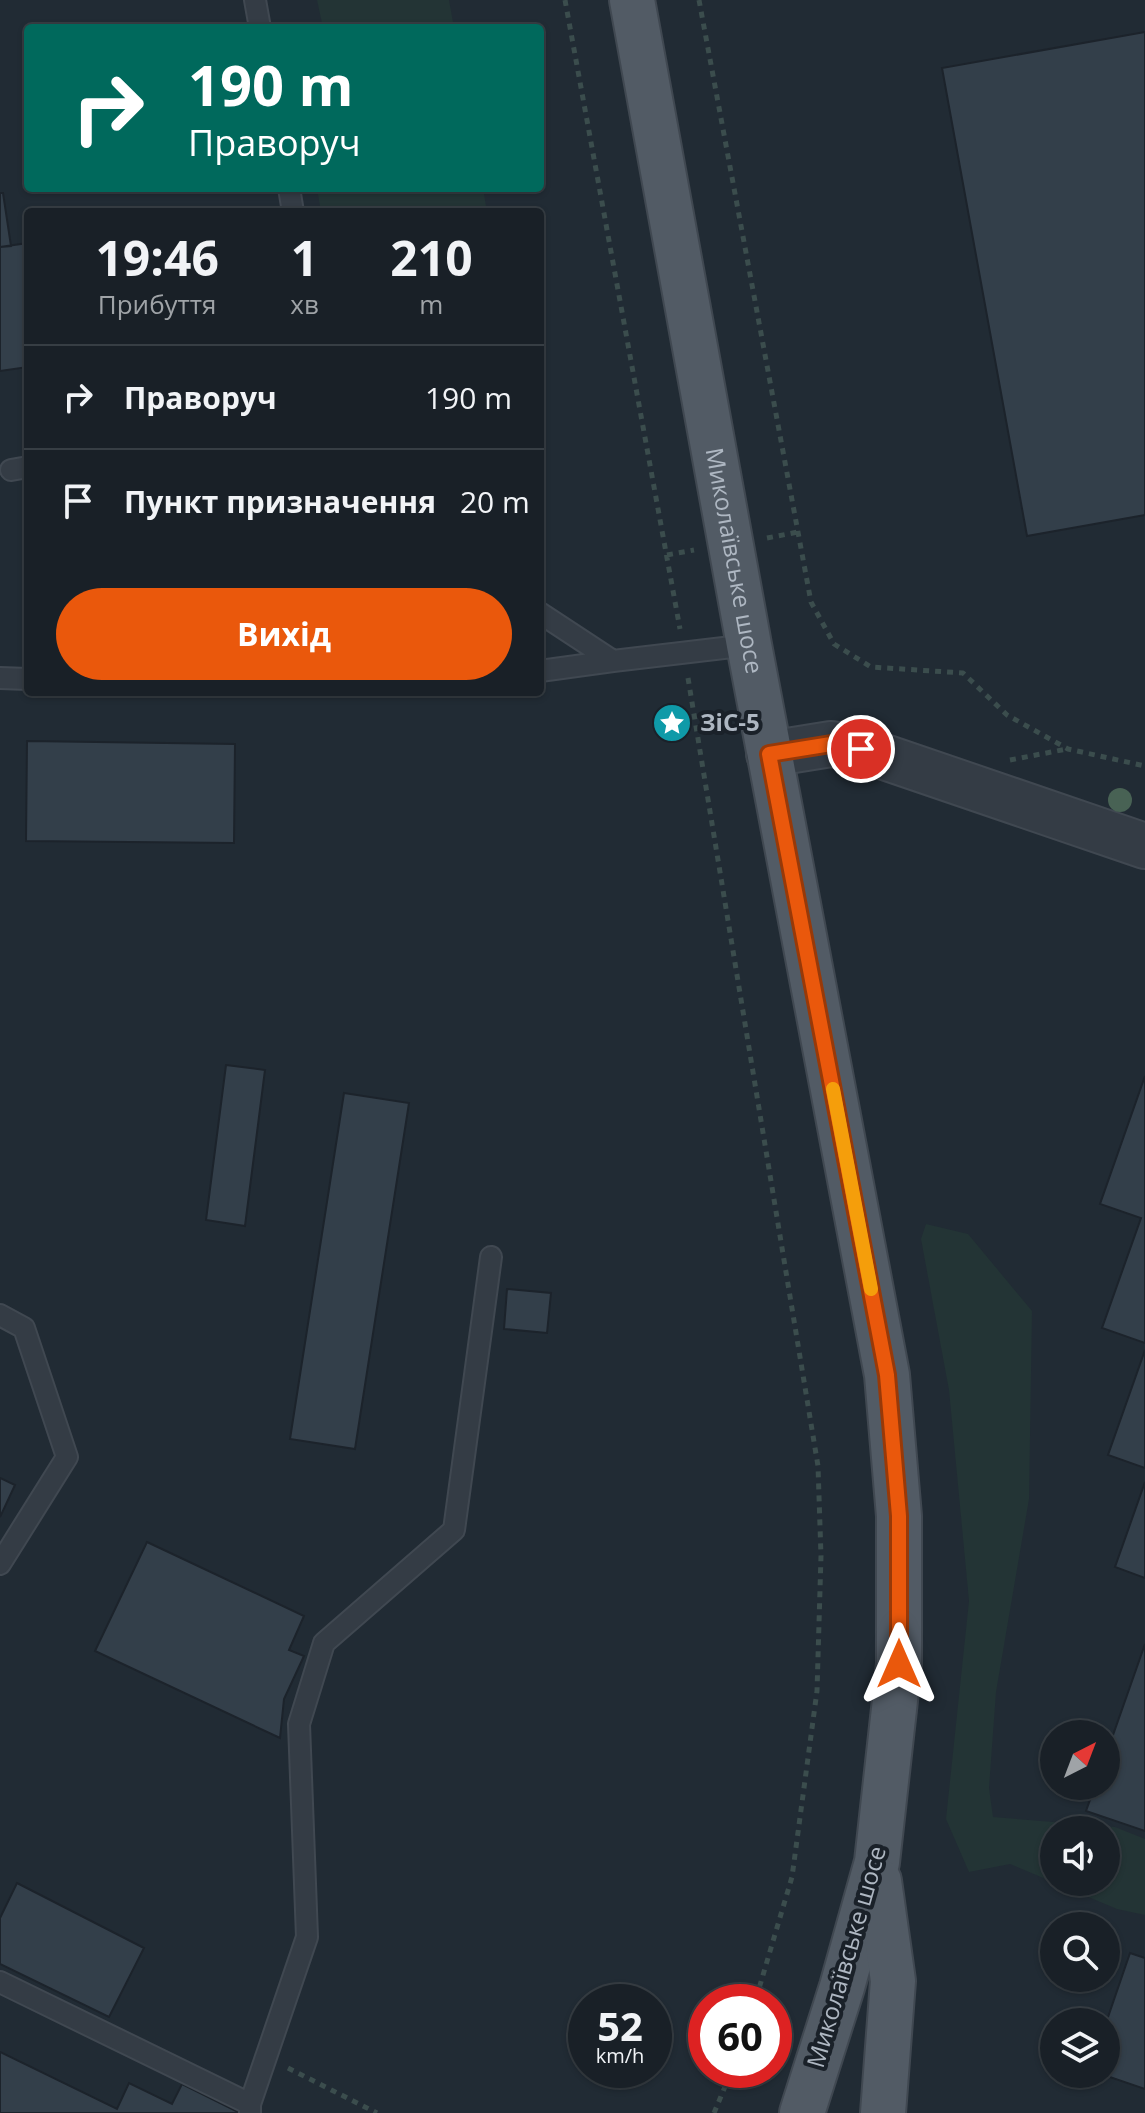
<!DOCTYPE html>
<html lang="uk">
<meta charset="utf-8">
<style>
:root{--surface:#192027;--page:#262d33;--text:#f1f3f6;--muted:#9fa3a7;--line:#373e44;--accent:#ea580c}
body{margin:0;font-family:"Open Sans",sans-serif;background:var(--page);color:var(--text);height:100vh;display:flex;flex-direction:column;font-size:30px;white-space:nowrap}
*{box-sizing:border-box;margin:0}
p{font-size:26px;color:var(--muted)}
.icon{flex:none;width:44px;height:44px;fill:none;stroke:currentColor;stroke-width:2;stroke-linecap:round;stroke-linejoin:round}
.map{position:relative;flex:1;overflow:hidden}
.sheet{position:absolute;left:24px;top:208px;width:520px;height:488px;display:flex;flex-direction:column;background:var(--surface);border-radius:8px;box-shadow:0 2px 6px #0004,0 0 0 2px var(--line)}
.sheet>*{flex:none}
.guide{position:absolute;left:24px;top:24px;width:520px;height:168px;border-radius:8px;box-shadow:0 2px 6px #0004,0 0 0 2px var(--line);background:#00695c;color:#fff;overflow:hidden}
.needle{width:52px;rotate:42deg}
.buttons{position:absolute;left:1040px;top:1720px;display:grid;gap:16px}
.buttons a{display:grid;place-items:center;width:80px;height:80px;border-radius:50%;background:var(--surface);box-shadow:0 2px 6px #0004,0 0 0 2px var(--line);font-size:40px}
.speed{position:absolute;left:568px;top:1984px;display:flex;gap:16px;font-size:40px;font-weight:700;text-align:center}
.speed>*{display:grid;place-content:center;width:104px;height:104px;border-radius:50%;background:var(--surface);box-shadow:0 2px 6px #0004,0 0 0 2px var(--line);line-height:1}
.speed small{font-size:20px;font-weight:400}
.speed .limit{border:12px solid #d22;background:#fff;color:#111}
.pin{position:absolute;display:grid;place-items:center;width:68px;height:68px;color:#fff;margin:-34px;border:4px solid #fff;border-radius:50%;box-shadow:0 2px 8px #0007}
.me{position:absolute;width:88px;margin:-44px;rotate:0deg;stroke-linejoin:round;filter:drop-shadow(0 0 6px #0008)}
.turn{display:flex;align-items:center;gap:28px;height:168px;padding:0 32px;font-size:36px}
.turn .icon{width:104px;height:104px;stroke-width:2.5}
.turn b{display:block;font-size:56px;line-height:68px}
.eta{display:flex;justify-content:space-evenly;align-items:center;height:136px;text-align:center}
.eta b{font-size:48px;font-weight:700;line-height:56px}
.cta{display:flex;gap:16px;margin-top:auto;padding:16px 32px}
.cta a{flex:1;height:92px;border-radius:48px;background:var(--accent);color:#fff;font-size:32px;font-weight:700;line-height:92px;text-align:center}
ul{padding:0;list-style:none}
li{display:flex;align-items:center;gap:24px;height:104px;padding:0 32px;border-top:2px solid var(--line)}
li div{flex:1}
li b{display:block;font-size:30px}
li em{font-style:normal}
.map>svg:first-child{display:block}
</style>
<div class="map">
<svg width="1145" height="2113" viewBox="0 0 1145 2113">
<rect width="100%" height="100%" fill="#212b34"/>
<!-- green -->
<path fill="#233435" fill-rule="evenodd" d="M317,0h132l5,28h-131z
M317,188h166l4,24h-166z
M926,1224l42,10 64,77 -3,188 -33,193 -7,96 4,29 122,10 30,12v76l-28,-6 -107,-45 -41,8 -23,-53 23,-218 -20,-211 -28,-151zM1054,1830h52v52h-52z"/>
<!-- building -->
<path fill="#333f4a" stroke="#1c232b" stroke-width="2" d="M1145,32v483l-118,21 -85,-468z
M0,193h3l8,53 -11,1z
M28,243v124l-28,4v-124z
M27,741l208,3 -1,99 -208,-2z
M226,1065l39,5 -20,156 -39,-6z
M1145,1076v267l-43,-15 39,-110 -41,-14z
M344,1093l65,10 -54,346 -65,-10z
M507,1289l44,4 -4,40 -43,-4z
M1145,1350v118l-37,-13z
M0,1478l15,7 -15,32z
M1145,1482v96l-30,-11z
M147,1542l157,74 -15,34 15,6 -20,43 -4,39 -185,-87z
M1145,1644v187l-59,-20 9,-25h11v-31z
M17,1883l127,65 -35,69 -109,-53v-46z
M1130,1953l15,5v131l-44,-15h5v-51z
M0,2052l117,57 12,-26 43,21 10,-20 58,29h-240z"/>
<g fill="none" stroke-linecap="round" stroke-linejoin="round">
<defs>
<path id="service" d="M255,0l5,28
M289,188l4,24
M11,470l17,-3
M540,613l73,48 136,-16
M540,671l73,-10
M0,678l28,1
M0,1315l24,13 43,129 -67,107
M0,1982l250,122v9
M250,2104l57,-167 -8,-213 25,-81 130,-113 37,-273"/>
<path id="tertiary" d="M769,754l62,-10 30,5 284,97"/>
<g id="primary">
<path id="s1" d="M632,0l117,645 138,730 12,141v148l-22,198 -35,125 -40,126"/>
<path d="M879,1881l14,100 -10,132"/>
</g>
</defs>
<!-- service casing -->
<use href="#service" stroke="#404851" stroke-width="24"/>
<!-- tertiary casing -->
<use href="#tertiary" stroke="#404851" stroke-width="48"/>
<!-- primary casing -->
<use href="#primary" stroke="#404851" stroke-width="48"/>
<!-- path -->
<path stroke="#3b4d4d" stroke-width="5" stroke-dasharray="6 6" stroke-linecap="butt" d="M565,0l115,629
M699,0l112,602 23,42 37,23 92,6 44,42 61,34 77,17
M767,538l31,-6
M667,555l27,-5
M688,678l130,788 3,90 -4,135 -25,186 -37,125
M1010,760l57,-11
M288,2068l89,45
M714,2113l18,-43"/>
<!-- service -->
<use href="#service" stroke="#343c45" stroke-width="20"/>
<!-- tertiary -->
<use href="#tertiary" stroke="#343c45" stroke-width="44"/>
<!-- primary -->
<use href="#primary" stroke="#525b65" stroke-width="44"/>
</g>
<!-- trees -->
<circle fill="#486254" cx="1120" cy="800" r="12"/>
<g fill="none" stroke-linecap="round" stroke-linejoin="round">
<defs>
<path id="route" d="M861,749l-30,-5 -62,10 118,621 12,141v148"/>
</defs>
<!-- route casing -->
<use href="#route" stroke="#983908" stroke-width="20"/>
<!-- route -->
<use href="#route" stroke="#ea580c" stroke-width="14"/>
<!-- slow -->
<path stroke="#f59e0b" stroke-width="14" d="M833,1089l38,200"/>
</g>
<!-- icons -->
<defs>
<symbol id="sight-disc" viewBox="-11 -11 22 22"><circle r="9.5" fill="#0f9aa8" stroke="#1a2129"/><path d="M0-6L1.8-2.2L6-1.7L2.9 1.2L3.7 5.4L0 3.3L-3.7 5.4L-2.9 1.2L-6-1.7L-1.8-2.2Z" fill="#fff"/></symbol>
</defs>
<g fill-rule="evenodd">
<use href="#sight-disc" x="650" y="701" width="44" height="44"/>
</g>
<g text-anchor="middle" stroke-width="8" stroke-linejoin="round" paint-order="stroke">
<!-- street labels -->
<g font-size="24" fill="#aeb7c2" stroke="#1a2129">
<text dy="8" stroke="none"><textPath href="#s1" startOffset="570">Миколаївське шосе</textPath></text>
<text transform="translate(847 1957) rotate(-74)" y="8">Миколаївське шосе</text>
</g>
<!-- poi labels -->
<g font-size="24" font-weight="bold" fill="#aeb7c2" stroke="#1a2129" text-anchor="start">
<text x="700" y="731">ЗіС-5</text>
</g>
</g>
</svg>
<div class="buttons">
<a><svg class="needle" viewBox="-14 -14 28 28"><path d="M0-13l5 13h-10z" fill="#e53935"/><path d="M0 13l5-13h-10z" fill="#9fa3a7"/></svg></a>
<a><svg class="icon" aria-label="sound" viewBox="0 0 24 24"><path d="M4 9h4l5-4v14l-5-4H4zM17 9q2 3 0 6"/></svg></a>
<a><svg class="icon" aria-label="search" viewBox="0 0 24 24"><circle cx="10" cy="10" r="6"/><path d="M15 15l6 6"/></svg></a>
<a><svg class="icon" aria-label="layers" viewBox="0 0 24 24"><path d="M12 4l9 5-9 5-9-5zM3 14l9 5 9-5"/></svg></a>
</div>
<div class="speed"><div>52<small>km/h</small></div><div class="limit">60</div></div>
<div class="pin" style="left:861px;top:749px;background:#d93025"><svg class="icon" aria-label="arrive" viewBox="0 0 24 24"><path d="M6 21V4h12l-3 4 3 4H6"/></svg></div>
<svg class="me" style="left:899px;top:1664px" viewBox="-20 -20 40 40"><path d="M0-17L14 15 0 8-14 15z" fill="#ea580c" stroke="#fff" stroke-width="4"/></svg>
<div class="guide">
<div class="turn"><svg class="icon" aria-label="right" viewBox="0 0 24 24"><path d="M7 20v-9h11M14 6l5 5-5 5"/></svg><div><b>190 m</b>Праворуч</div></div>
</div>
<section class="sheet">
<div class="eta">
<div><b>19:46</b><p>Прибуття</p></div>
<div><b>1</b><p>хв</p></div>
<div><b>210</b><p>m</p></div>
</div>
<ul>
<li><svg class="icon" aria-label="right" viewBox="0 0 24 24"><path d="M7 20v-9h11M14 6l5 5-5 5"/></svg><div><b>Праворуч</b></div><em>190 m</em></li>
<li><svg class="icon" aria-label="arrive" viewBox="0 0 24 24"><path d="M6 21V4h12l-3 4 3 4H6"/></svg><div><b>Пункт призначення</b></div><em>20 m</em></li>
</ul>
<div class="cta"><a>Вихід</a></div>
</section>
</div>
